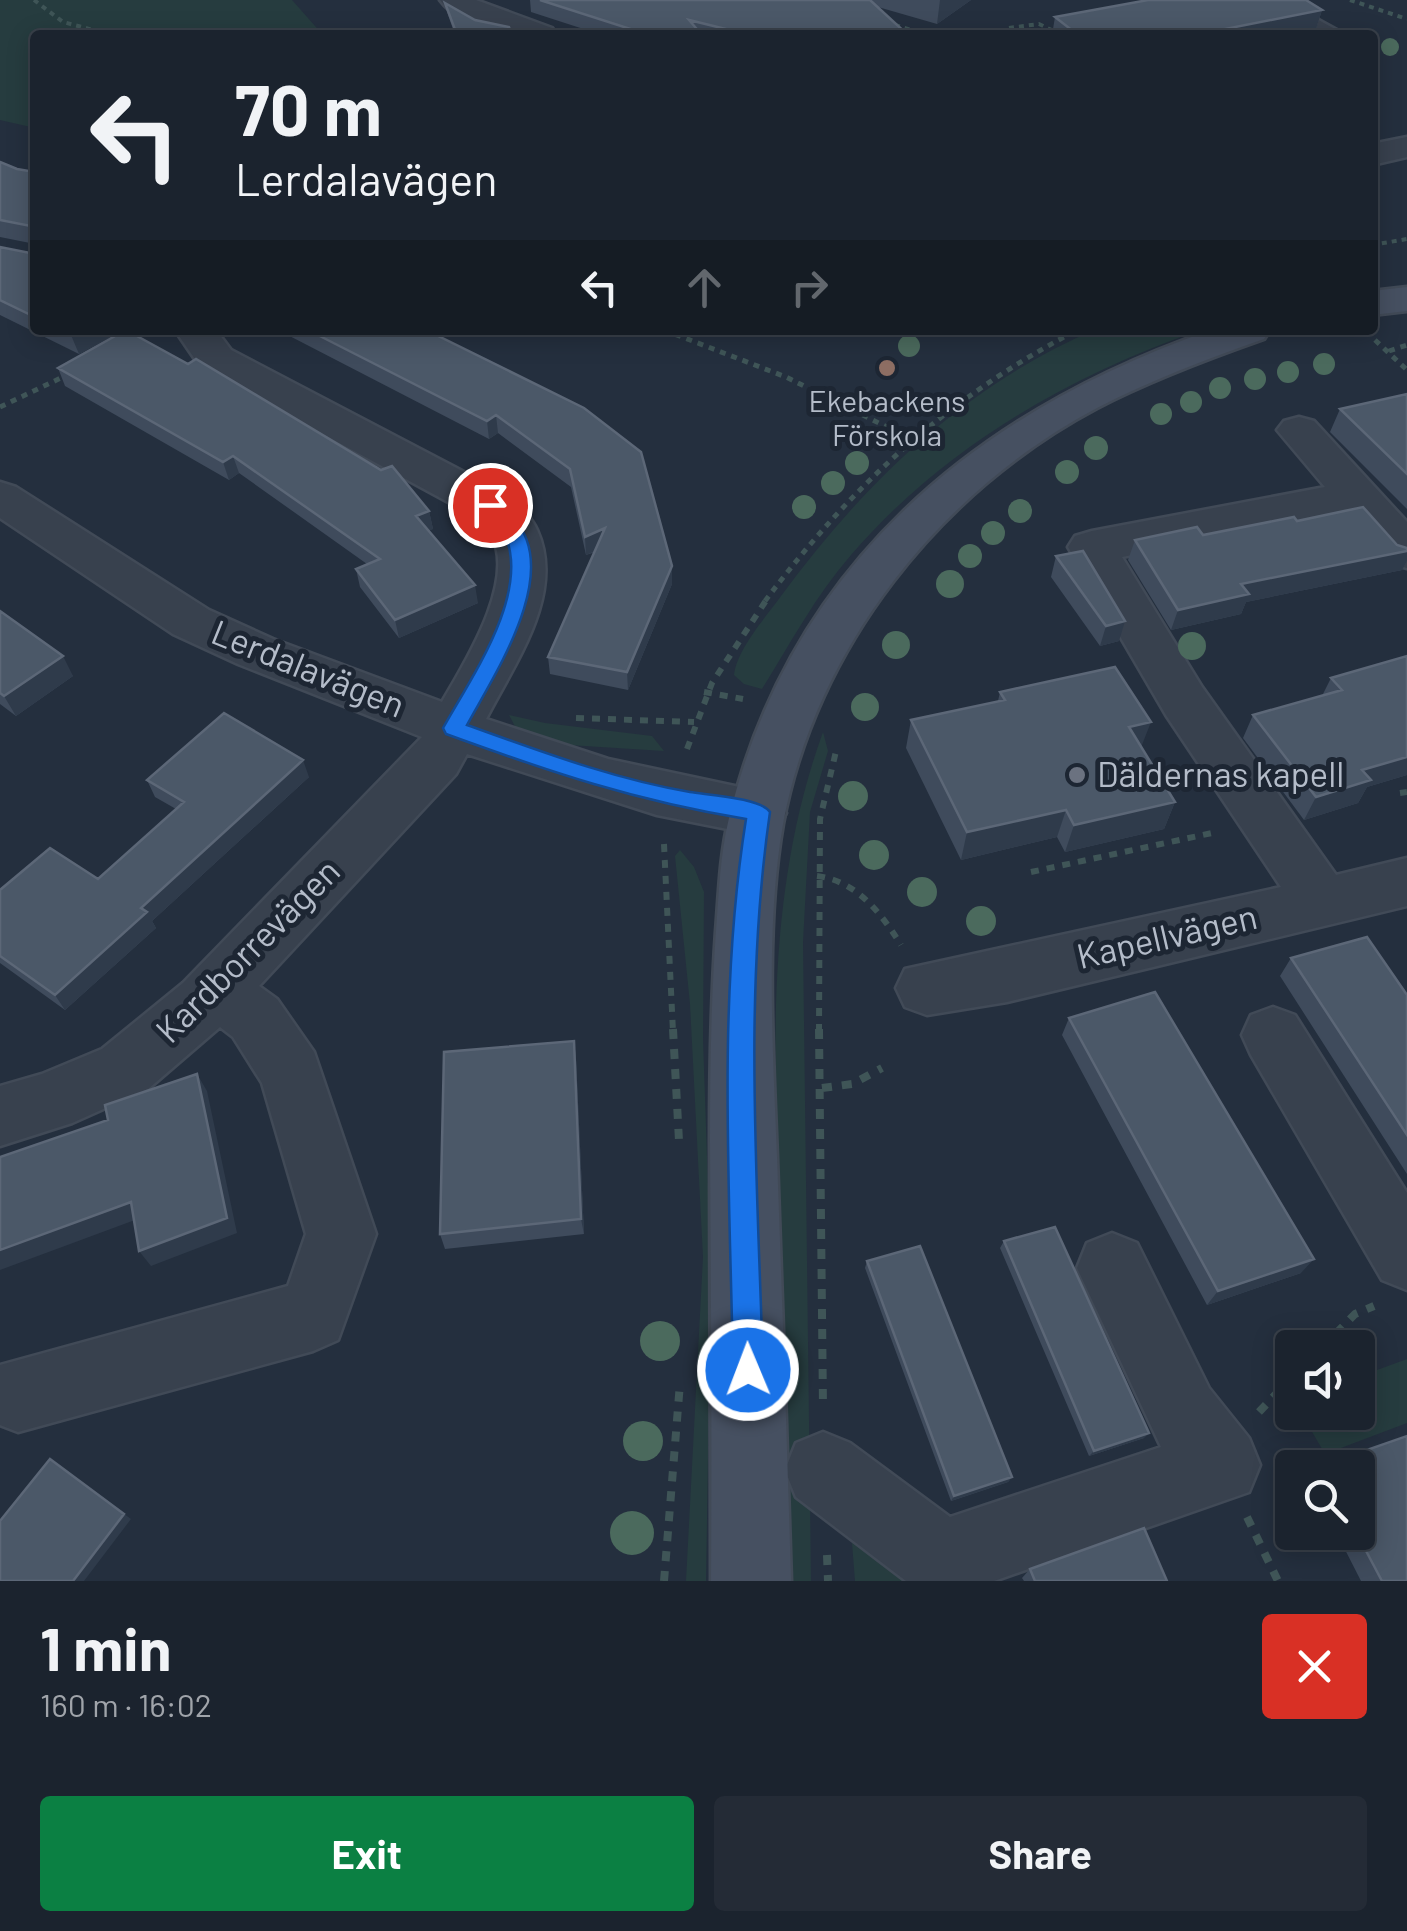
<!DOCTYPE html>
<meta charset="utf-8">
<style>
:root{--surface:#1b232e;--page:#242b36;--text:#f1f3f6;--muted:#a0a4aa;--line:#39404a;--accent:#0b8043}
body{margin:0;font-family:Barlow,sans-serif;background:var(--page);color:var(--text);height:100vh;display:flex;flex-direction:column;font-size:38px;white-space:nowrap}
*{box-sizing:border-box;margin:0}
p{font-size:32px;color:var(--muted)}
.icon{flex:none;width:55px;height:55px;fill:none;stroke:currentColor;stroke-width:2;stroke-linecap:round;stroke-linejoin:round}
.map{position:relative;height:1581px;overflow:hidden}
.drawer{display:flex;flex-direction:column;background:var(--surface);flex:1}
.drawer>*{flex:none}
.banner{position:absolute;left:30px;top:30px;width:1348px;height:305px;border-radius:10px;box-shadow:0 5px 25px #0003,0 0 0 2px var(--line);background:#1b232e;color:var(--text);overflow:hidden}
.fabs{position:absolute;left:1275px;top:1330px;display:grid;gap:20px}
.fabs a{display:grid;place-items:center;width:100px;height:100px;border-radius:10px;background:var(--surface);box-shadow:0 5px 25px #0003,0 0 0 2px var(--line);font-size:50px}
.pin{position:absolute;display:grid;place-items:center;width:85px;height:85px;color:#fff;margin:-42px;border:5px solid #fff;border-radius:50%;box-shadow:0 2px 10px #0007}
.me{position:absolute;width:110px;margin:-55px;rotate:359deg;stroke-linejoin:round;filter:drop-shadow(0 0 8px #0008)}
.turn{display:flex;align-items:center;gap:35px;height:210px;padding:0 40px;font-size:45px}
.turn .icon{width:130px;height:130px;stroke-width:2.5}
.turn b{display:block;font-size:70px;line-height:85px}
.lanes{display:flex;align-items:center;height:95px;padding:0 40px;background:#0003;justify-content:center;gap:50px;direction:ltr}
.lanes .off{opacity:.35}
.round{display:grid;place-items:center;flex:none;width:105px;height:105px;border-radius:10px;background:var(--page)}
.headline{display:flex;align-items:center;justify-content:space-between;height:170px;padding:0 40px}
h1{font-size:60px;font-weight:700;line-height:75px}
.action{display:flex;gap:20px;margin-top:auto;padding:20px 40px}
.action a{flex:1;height:115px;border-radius:10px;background:var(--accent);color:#fff;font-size:40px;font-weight:700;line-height:115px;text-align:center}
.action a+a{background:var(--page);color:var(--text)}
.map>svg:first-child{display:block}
</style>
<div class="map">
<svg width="1407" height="1581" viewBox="0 0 1407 1581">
<rect width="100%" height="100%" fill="#242f3e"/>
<!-- green -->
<path fill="#263c3f" d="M0,0h292l31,35h-288v93l-35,-8z
M1094,330h106c-132,46 -257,118 -349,225 -35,40 -61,89 -89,134l-18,-5 -10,-9c3,-26 32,-58 47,-79 83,-113 182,-209 313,-266z
M509,715l36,8 107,13 12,15 -111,-7 -34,-10z
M823,732l5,19 -18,61 -7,130 8,639h-19c-3,-109 -5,-219 -10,-328 -8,-175 -20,-353 41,-521z
M680,850l14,17 10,25 -1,147 8,235 -5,307h-20l17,-324 -13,-253 -15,-148z
M1407,1359v64l-82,31 -24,-41 57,-1v-35z
M852,1543l57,9 11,29h-65z"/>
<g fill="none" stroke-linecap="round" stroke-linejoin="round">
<defs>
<path id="lane" d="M1261,0h21l62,34 -19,1z"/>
<path id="street" d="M440,0h36l76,28 5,7c-38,0 -92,-2 -117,-35z
M1407,137v20l-35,8v-21z
M175,330h41l15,20 275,144c11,11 25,22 31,36 29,64 -23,134 -51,189l122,40 150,32 20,6 8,16 -8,16 -20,6 -101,-20 -190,-61 -11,20 -197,212 18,13 37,53 62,182 -38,106 -25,11 -295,81 -18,-7v-60l288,-79 18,-52 -44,-151 -29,-46 -13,-10 -72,62 -76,34 -72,23v-60l42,-12 60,-25 81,-66 239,-246 -184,-73 -65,-30 -173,-116v-36l16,5 193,123 64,29 169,63c22,-38 77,-124 48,-169 -4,-6 -11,-12 -16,-17l-273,-148z
M1299,417l15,4 93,101v46l-17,-5 -43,-50 -225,44 80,130 134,188 71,-17v48l-400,96 -80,13 -22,-8 -9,-19 9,-19 376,-82 -115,-172 -98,-168 7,-11 17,-5 233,-44 -48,-57 7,-9z
M1273,1007l22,8 112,178v97l-25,-10 -131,-225 -9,-20 9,-20z
M1112,1233l25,10 72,145 40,50 11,27 -11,27 -255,89h-88l-110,-84 -11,-27 11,-27 27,-11 27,11 100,74 211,-70 -84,-179 10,-25z"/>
<path id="secondary" d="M1407,287v24l-35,4v-24z
M1211,330h59l-6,9c-57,20 -113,41 -167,69 -157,83 -282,241 -314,416 -18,103 -10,228 -6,333 5,141 10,283 14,424h-80c1,-146 0,-292 -1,-439 0,-70 1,-141 6,-211 3,-38 4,-76 13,-113 61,-252 246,-406 482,-488z"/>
</defs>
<!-- lane casing -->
<use href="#lane" stroke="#414a57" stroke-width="5"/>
<!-- street casing -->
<use href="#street" stroke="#414a57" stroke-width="5"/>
<!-- secondary casing -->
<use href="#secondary" stroke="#414a57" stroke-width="5"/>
<!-- path-far3 -->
<path stroke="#3f5557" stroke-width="4" stroke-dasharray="5 5" stroke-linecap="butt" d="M34,0l29,22 49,13
M1350,0l57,19
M895,25l32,10
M1009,28l30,-4 23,11
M1372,245l35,-6"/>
<!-- path-far2 -->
<path stroke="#3f5557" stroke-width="5" stroke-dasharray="6 6" stroke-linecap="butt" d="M664,330l122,47 123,61
M1375,340l32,30
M1389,351l18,-6
M0,407l65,-31
M765,601c89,-118 181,-202 312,-271"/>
<!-- path-far1 -->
<path stroke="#3f5557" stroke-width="6" stroke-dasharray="8 8" stroke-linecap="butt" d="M704,692l39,7
M576,718l118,4
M687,749l25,-66 55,-84
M1400,793l7,-1
M664,844l9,188
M1031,872l181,-39
M817,876c40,5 64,37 84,69
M819,1032l1,-213 17,-72"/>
<!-- path -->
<path stroke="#3f5557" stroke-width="8" stroke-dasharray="10 10" stroke-linecap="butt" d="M673,1029l6,112
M819,1029l4,378
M822,1088l30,-4 30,-16
M1322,1348l33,-34 19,-8
M1259,1412l33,-35
M1247,1517l31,64
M827,1555l1,26
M664,1581l16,-198"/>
<!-- lane -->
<use href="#lane" fill="#38414e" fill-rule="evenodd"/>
<!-- street -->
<use href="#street" fill="#38414e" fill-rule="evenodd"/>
<!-- secondary -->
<use href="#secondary" fill="#465061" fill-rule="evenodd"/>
</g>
<!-- trees -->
<g fill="#4b6a5d">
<circle cx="1390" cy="47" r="9"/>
<circle cx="909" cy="346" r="11"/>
<circle cx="1324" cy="364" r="11"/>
<circle cx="1288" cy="372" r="11"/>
<circle cx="1255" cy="379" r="11"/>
<circle cx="1220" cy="388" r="11"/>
<circle cx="1191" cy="402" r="11"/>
<circle cx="1161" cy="414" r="11"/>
<circle cx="1096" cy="448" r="12"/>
<circle cx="857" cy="463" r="12"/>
<circle cx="1067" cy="472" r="12"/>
<circle cx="833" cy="483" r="12"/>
<circle cx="804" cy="507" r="12"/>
<circle cx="1020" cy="511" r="12"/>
<circle cx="993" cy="533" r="12"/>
<circle cx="970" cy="556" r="12"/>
<circle cx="950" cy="584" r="14"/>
<circle cx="896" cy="645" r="14"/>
<circle cx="1192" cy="646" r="14"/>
<circle cx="865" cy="707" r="14"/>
<circle cx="853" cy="796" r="15"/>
<circle cx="874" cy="855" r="15"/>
<circle cx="922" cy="892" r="15"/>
<circle cx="981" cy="921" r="15"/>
<circle cx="660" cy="1341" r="20"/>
<circle cx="643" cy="1441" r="20"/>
<circle cx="632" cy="1533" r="22"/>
</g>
<!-- wall -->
<path fill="#3f4b5c" d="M530,0h441l-34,24 -59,-17 30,28h-306l-71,-23z
M445,3l30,17 37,15h-57l-8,-23z
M1322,10l-8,25h-262l3,-18z
M0,162l17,7 18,3v158h85l1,1 -42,23 -79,-39v-68l30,6v-10l-30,-6z
M278,330h148l246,236v18l-44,106 -78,-16 -2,-17 47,-105 -9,3 -15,-68 -73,-54 -9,6z
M58,368l371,143 4,18 -4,1 49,73 -79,35 -39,-51 -4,-18 11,-5 -128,-91 -10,7 -164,-94z
M1407,394v115l-77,-77 10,-23z
M1297,521l110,27v13l-5,9 -156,32 -5,12 -70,16 -43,-70 7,-20 68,-5z
M1056,556l63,85 -19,5 -49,-69z
M0,611l73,65 -57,40 -16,-12z
M1407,656v119l-40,12 -9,16 -54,17 -61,-82 10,-23 69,-19 9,-18z
M1000,692l141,55 34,55 -11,27 -99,23 -8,-15 -96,23 -55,-112 5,-28 87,-19z
M309,777l-157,144 4,7 -91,82 -65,-47v-73l98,-11 78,-70 -21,-12 -8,-17z
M1291,958l116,37v179l-127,-198z
M1069,1018l232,255 -94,32 -145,-270z
M574,1041l2,17 8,176 -139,15 -5,-15z
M1004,1241l140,197 -55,18 -89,-208z
M867,1261l145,216 -4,5 -57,19 -86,-233z
M1407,1436v145h-46l-25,-49h22v-64h-39z
M1030,1569l137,12h-143l-2,-3z"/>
<!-- shaded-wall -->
<path fill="#2f3b4b" d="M940,0h31l-34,24z
M1322,10l-8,25h-119z
M81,330h39l1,1 -42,23 -8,-19z
M496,415l2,18 -9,6 -2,-18z
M233,456l6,17 -10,7 -6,-18z
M429,511l4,18 -13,5 -4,-18z
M605,528l2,18 -21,9 -1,-18z
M1407,551v10l-5,9 -156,32 -5,12 -70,16 7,-20 63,-26z
M672,566v18l-44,106 -1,-18z
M475,585l3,18 -79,35 -4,-18z
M1125,621l-6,20 -19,5 6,-20z
M63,656l10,20 -57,40 -12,-20z
M1151,722l-11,28 -11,-23z
M1407,757v18l-40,12 -9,16 -54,17 12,-23 46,-27z
M303,760l6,17 -157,144 4,7 -91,82 -10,-15 86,-87z
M1175,802l-11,27 -99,23 9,-27z
M1066,810l-9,27 -96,23 6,-28z
M574,1041l2,17 8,176 -3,-15z
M197,1074l10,17 30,142 -86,33 -12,-15z
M131,1202l12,15 -143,53v-20z
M1314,1259l-13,14 -94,32 11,-14z
M1149,1433l-5,5 -55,18 5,-5z
M50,1459l81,60 -47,62h-11z
M1012,1477l-4,5 -57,19 3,-5z"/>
<!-- building -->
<path fill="#4b5868" stroke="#5c6777" stroke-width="2.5" d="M540,0h330l38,35h-158l-61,-15 13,15h-53z
M1148,0h158l16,10 -127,25h-117l-23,-18z
M445,3l30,17 34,7 3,8h-55z
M0,162l17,7 18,3v145l-35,-17v-53l30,6 1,-27 -31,-6z
M61,330h20l-10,5z
M126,330l62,34 8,-5 185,111 11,-4 37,45 -13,5 59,69 -80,35 -39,-51 24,-10 -147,-103 -10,6 -165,-94z
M308,330h118l158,78 57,44 31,114 -45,106 -79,-15 57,-129 -20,9 -15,-68 -74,-54 -9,6z
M1407,394v80l-67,-65z
M1363,507l34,38 10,3v3l-166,33 8,10 -71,16 -43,-70 62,-13 6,8 91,-18 3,4z
M1083,551l42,70 -19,5 -50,-70z
M0,611l63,45 -59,40 -4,-3z
M1407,656v101l-45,13 9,10 -55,17 -63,-82 89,-25 -11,-12z
M1115,667l36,55 -22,5 46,75 -101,23 -8,-15 -99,22 -56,-112 94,-20 -5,-8z
M224,713l79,47 -162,148 6,4 -92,83 -55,-39v-66l50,-42 48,31 86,-77 -37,-22z
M1367,937l40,58v140l-116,-177z
M1155,992l159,267 -96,32 -149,-273z
M574,1041l7,178 -141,15 4,-182z
M197,1074l30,144 -88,33 -8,-49 -131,48v-93l108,-37 -3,-15z
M1055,1227l94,206 -55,18 -90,-210z
M920,1246l92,231 -58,19 -87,-235z
M1407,1436v145h-25l-26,-49 2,-64h-36l-1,-2z
M50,1459l74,55 -51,67h-73v-60z
M1144,1528l23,53h-132l-5,-12z"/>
<!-- route -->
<path fill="#1a73e8" stroke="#114b97" stroke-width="2.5" d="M490,499c10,3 16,11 23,19 51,53 -19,157 -46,207 73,26 146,54 223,67 18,3 71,6 80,20 -27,185 -12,373 -7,558l-4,11 -11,4 -11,-4 -4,-11c-3,-183 -16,-369 13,-551 -110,-18 -196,-47 -300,-85l-3,-6c27,-49 88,-134 62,-193 -5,-11 -18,-20 -25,-30z"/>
<!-- markers -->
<circle fill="#8d6e63" stroke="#1d2633" stroke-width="4" cx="887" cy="368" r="10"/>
<circle fill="#6b7280" stroke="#1d2633" stroke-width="4" cx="1077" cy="775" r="10"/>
<g text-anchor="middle" stroke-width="10" stroke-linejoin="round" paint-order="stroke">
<!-- far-poi labels -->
<g font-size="30" fill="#b4bcc9" stroke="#1d2633">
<text x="887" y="412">Ekebackens<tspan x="887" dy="34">Förskola</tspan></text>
</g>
<!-- street labels -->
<g font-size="35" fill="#b4bcc9" stroke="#1d2633">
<text transform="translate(308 669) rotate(22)" y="12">Lerdalavägen</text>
<text transform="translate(1167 937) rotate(-13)" y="12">Kapellvägen</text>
<text transform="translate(248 951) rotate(-45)" y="12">Kardborrevägen</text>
</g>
<!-- poi labels -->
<g font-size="35" fill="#b4bcc9" stroke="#1d2633" text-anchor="start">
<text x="1097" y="787">Däldernas kapell</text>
</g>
</g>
</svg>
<div class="fabs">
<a><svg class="icon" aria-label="sound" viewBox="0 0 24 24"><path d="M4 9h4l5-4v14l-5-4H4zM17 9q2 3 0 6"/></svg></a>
<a><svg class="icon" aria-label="search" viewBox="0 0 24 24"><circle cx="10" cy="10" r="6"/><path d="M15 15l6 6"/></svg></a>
</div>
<div class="pin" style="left:490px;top:505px;background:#d93025"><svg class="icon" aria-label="arrive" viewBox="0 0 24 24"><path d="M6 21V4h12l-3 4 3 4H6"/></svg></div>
<svg class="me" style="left:748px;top:1370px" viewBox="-20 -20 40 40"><circle r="17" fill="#1a73e8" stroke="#fff" stroke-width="3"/><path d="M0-11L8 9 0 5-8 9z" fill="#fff"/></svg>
<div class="banner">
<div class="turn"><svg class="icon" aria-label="left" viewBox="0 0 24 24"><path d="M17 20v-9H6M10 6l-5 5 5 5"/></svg><div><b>70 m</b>Lerdalavägen</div></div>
<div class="lanes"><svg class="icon" aria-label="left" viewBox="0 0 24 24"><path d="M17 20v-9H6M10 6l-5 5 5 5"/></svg><svg class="icon off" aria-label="ahead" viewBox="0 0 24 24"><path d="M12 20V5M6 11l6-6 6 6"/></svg><svg class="icon off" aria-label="right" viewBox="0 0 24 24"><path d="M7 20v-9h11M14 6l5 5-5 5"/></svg></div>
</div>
</div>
<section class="drawer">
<div class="headline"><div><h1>1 min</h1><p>160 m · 16:02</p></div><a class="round" style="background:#d93025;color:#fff"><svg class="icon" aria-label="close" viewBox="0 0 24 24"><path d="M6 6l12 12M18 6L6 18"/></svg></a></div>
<div class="action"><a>Exit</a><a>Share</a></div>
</section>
